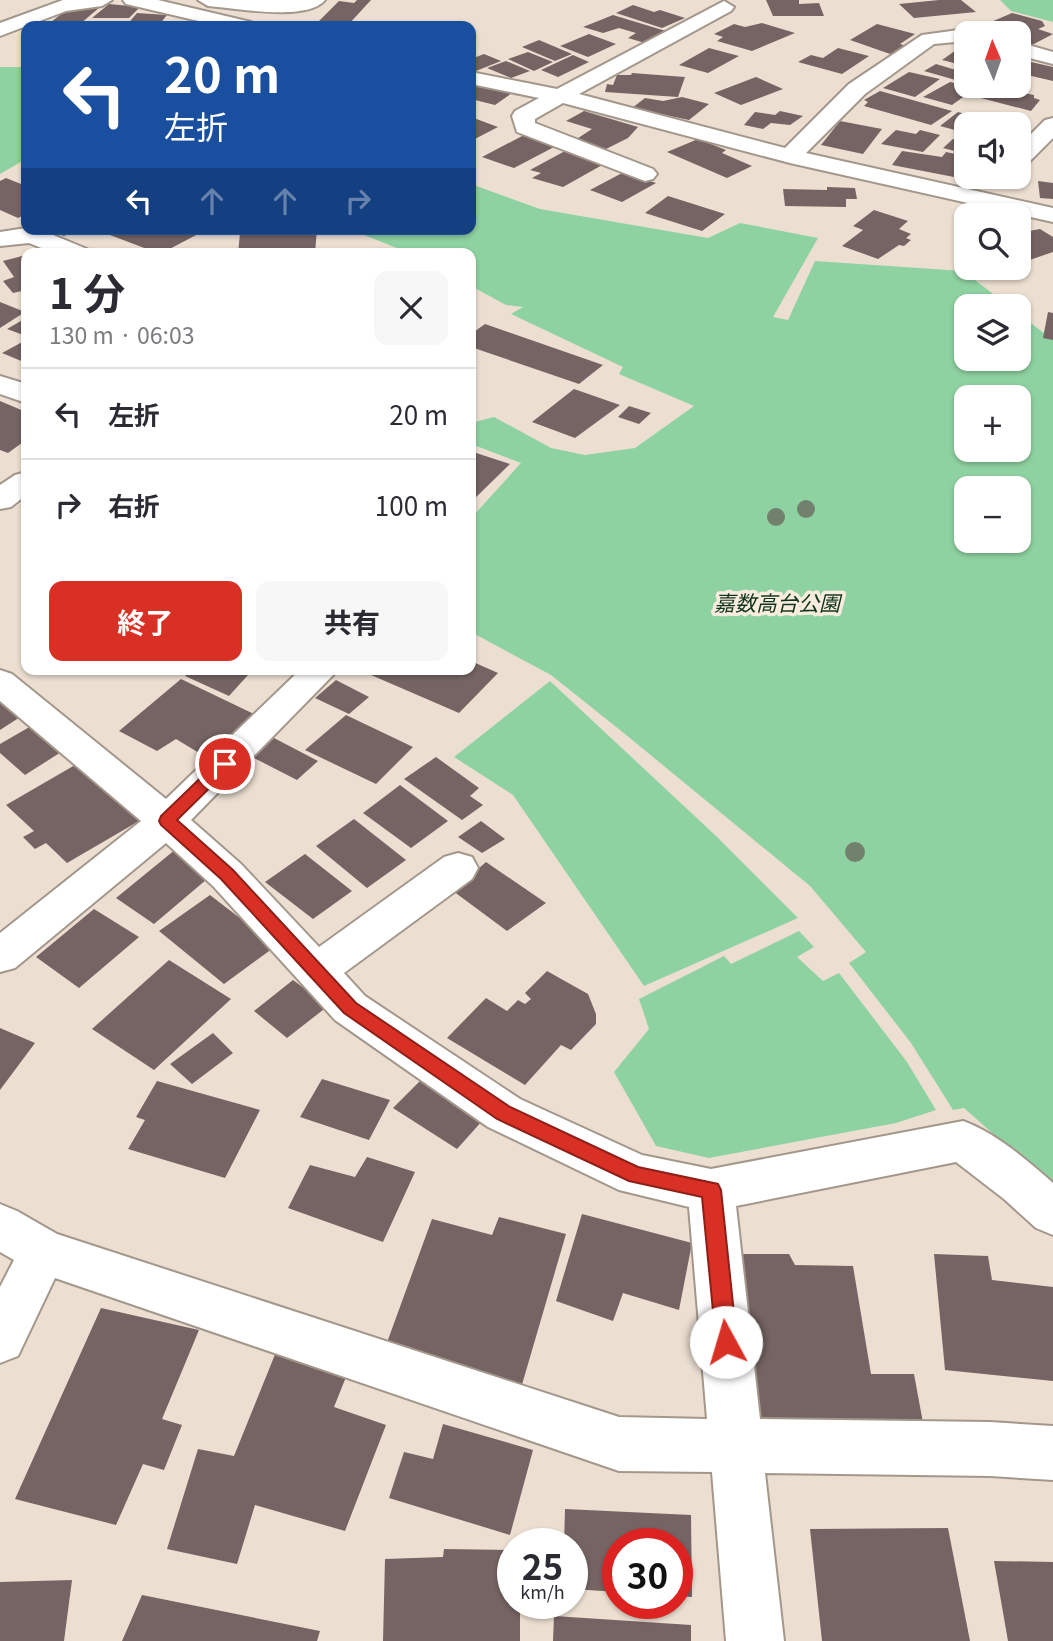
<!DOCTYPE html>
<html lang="ja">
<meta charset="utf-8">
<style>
:root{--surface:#fff;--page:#f7f7f7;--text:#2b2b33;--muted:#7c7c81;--line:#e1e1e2;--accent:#d93025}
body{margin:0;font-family:Georgia,"Noto Sans JP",serif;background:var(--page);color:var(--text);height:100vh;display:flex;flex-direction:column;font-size:26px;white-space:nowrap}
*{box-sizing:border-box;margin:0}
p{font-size:23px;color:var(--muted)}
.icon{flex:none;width:38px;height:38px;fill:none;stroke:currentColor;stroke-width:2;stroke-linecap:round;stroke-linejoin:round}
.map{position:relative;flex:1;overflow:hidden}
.side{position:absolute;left:21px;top:248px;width:455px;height:427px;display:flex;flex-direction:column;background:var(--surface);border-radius:14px;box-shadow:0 2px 5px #0004}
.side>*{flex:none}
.banner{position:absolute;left:21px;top:21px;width:455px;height:214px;border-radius:14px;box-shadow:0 2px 5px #0004;background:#1a4fa0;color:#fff;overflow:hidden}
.needle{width:46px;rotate:358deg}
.buttons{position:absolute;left:954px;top:21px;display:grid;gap:14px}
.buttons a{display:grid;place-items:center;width:77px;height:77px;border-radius:14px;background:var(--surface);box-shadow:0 2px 5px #0004;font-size:35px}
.speed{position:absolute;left:497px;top:1528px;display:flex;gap:14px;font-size:35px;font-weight:700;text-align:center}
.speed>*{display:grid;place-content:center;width:91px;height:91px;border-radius:50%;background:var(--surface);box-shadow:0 2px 5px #0004;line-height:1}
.speed small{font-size:18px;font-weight:400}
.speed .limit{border:10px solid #d22;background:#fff;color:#111}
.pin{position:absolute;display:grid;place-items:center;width:60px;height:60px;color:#fff;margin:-30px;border:4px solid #fff;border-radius:50%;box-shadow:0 2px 7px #0007}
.me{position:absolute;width:77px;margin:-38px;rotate:354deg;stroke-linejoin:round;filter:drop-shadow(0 0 5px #0008)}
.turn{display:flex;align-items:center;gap:24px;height:147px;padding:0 28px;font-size:32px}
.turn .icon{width:91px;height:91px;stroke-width:2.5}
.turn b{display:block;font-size:49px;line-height:60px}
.lanes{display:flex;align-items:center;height:66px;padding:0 28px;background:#0003;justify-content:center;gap:35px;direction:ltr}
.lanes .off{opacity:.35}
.round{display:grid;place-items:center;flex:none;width:74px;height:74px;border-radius:14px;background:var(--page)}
.summary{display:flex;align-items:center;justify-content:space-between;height:119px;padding:0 28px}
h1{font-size:42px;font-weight:700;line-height:52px}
.action{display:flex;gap:14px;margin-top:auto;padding:14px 28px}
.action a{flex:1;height:80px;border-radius:14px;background:var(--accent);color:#fff;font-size:28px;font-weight:700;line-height:80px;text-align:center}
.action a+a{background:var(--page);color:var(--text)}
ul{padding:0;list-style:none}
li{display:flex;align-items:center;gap:21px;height:91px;padding:0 28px;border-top:2px solid var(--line)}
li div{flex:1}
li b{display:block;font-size:26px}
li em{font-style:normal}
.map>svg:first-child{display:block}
</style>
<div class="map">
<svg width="1053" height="1641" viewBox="0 0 1053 1641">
<rect width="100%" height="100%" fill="#ecdfd2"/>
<!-- green -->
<path fill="#8fd2a1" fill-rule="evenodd" d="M1000,0h53v22l-42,-11z
M0,67h26v92l-26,15z
M471,184l69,25 168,29 32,-15 78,15 -45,79 15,3 27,-59 148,10 46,35h-43v53h52l1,-45 34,26v847l-89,-79 -11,2 -42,-67 -62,-80 17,-11 -56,-66 -185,-152 -74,-59 -80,-43v-57l5,-4 -3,-55 48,-53 -50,-19v-21l23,-6 57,31 34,7 50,-7 59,-42 -75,-32 4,-7 -112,-53 12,-7 -17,-2 -35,-19v-32h-59l-63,-25h122zM966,397h52v53h-52zM966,488h52v53h-52z
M550,681l165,154 83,83 -154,68 -131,-191 -59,-38z
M799,931l15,16 -17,10 26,24 16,-8 68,89 29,48 -40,13 -187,35 -53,-12 -42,-74 35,-43 -10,-30 85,-43 7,8z"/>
<!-- building -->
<path fill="#756463" d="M357,0h14l-23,25 -30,-3 21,-21 15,2z
M766,0h33v4l20,-1 5,13h-51z
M939,0h22l15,12 -62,6 -15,-14z
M109,4l31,3 -11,11h-37z
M633,5l21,7 6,-2 25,8 -23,10 -46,-15z
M70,7h30l-20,17 -29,-2z
M137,13l30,2 -9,11h-32z
M1012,13l30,8 3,5 -7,3 15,5 -21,11 -14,-4v-8h-23l-18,-5z
M613,15l56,17 -24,11 -17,-5 8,-5 -17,-5 -16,5 -20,-6z
M762,23l33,10 -43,18 -35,-10 6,-4 -9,-3 20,-10 11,3z
M877,24l38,10 -15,10 7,2 -14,9 -43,-15z
M589,34l27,10 -28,13 -28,-11z
M539,40l33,14 -17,7 -33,-14z
M966,43v23l-24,-6z
M709,48l30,8 -31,17 -29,-8z
M838,48l31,8 -27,18 -44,-12 13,-7 12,3z
M528,52l25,10 -19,9 -26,-12z
M484,54l17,7 -30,12v-14z
M573,55l16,7 -31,15 -17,-7z
M1018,59l35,8v14l-30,-7 -5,3z
M506,61l24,10 -19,7 -24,-10z
M936,64l30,9v10l-42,-12z
M909,72l31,7 -25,18 -32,-9z
M632,73l53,4 -7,20 -73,-5 2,-8 6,1 4,-10h14z
M756,77l27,12 -42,16 -27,-12z
M950,82l26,6 -24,17 -29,-8z
M471,83l41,10 -17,12 -24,-6z
M988,86l46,9v3l6,2 -9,11 -54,-14z
M880,91l72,20 -21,14 -67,-19 4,-4 -4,-2z
M682,97l27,7 -20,16 -57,-12 13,-10 18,3z
M584,111l54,16 -10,11 -22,11 -31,-9 17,-11 -26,-8z
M780,111l23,5 -13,9 -19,-2 -8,6 -19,-4 11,-13 20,3z
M958,112l40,11v1h-32v9l-26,-7z
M471,117l27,10 -27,14z
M840,121l42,8 -19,25 -42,-9z
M896,130l20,4 4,-4 20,5 -17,17 -42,-8z
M524,135l32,11 -42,22 -32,-11z
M698,139l28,11 -4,3 30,13 -25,12 -60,-26z
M953,139l13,3v12l-23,-6z
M565,151l39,13 -41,23 -31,-9 9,-5 -11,-3z
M902,151l40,6 4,-5 20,4v3l-12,18 -62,-12z
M624,172l32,11 -34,19 -32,-12z
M6,178l20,8v28l-8,4 -18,-8v-29z
M1038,181l15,2v16l-13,-1z
M827,187l28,1 2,11h-11v8l-61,-1 -2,-17 44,1z
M668,196l57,18 -23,17 -57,-18z
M874,210l34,11 -9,8 12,5 -5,4 5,2 -7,6 -5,-1 -21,14 -36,-13 21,-16 -10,-4z
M43,229h36l-15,7z
M121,229h69l10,4 -40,21 -50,-19z
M317,229l-2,24 -77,1 2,-21z
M1040,229l13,8v15l-35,12v-31z
M26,255v35l-13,3 -10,-12 11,-4 -11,-16z
M0,302l25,10 -25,16z
M1048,312l5,1v27l-10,-2z
M26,318v18l-19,-7z
M485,324l118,41 -24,19 -108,-37v-13z
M26,340v23l-24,-10z
M574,389l46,16 -45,33 -43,-16z
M0,401l26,11v28l-18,13 -8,-3z
M629,406l22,7 -12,11 -21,-7z
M473,452l37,12 -39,38v-48z
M471,661l27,12 -39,40 -88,-38 6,-5h94z
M192,670h45l11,5 -19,21 -44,-20z
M181,679l77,37 -49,43 -33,-20 -19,12 -38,-20z
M336,680l33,17 -20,17 -34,-16z
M0,690l28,22 -28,18z
M346,715l67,32 -37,37 -71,-34z
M38,722l31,25 -44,28 -25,-22v-9z
M274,738l44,23 -21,19 -43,-22z
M436,757l43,31 -9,8 13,9 -21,15 -58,-41z
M75,765l64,56 -72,42 -21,-20 -11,6 -12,-12 11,-6 -28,-26z
M400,785l48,36 -37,27 -48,-35z
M354,819l52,41 -39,28 -51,-42z
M481,821l24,18 -23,14 -24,-16z
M176,849l37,25 -59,50 -38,-26z
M305,854l47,37 -39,28 -48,-37z
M486,862l60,41 -39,28 -54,-40z
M210,895l66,51 -52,38 -65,-53z
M94,909l45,28 -60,51 -43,-31z
M169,960l62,39 -77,71 -62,-41z
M547,971l41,23 8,20v10l-25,26 -10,-5 -36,40 -78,-47 39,-40 21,13 11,-11 7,4 6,-5 -6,-6z
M293,980l35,26 -41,32 -33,-27z
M0,1028l35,15 -35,47z
M213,1033l20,20 -41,31 -22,-20z
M423,1078l60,42 -26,29 -64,-41z
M322,1079l68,21 -21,40 -69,-23z
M157,1081l103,29 -35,68 -97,-29 17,-29 -9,-3z
M367,1157l48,15 -32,70 -95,-34 22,-43 45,12z
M582,1214l110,29 -13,67 -56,-17 -10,28 -57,-20z
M499,1217l67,17 -45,154 -136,-40 47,-129 60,16z
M742,1254h47l6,11 58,1 18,108h43l12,65 -169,-7z
M934,1254l54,2 4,24 61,7v94l-108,-11z
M101,1308l98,22 -37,89 20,6 -18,45 -21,-6 -27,61 -101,-26z
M276,1352l72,20 -14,35 52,18 -41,106 -90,-26 -18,59 -70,-15 31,-100 36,7z
M443,1424l90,26 -23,85 -121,-37 15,-46 29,7z
M565,1509l126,6 1,82 -15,-1v-52h-59v48l-46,-3v-45h-8z
M948,1528l22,113h-148l-12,-112z
M444,1549l69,1v53h7v38h-137l2,-82 58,-2z
M994,1561l59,1v79h-45z
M72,1580l-8,61h-64v-59z
M142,1595l178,36 -3,10h-195z
M554,1616l137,9v16h-138z"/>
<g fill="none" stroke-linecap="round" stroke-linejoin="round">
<defs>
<path id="street" d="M63,0h49l-10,6 -36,5 -66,25v-13z
M123,0h35l93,22 3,4h-34l-94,-22z
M198,0h127c-18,22 -90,8 -117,6z
M724,1l10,6 -3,4 -152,83 206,54 64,-64 73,-49 44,-6 7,2 2,2h-9v8l-32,3 -69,50 -59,59 247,55v14l-263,-59 -227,-60 -28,16v4l118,46 4,5 -4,5 -8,2 -128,-49 -5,-16 3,-5 24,-13 -68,-14v-12l86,17z
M1018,42l35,10v12l-35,-9z
M1053,118v20l-27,27 -8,2v-20l27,-27z
M26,228l15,2 46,19 3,5h-34l-27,-11 -29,3v-14z
M0,376l26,8v19l-26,-9z
M26,472v23l-15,12 -11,2v-24l15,-10z
M0,670l12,4 154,125 134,-129h38l-147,150 50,44 78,83 125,-90 14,-4 14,4 6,11 -6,11 -128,94 21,23 155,103 122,56 69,14 252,-48c33,12 64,39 90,62v52l-17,-7 -32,-29 -48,-37 -220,44 24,213 230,3 63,4v54l-63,-4 -225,-3 19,168h-58l-14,-169 -93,-1 -564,-193 -37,78 -18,7v-76l14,-27 -14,-8v-48l17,7 40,23 562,183 88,2 -18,-212 -70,-17 -131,-63 -153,-107 -122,-134 -47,-43 -151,125 -15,4v-39l141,-112 -141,-120z"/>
</defs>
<!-- street casing -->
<use href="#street" stroke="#a3978b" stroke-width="4"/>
<!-- street -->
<use href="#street" fill="#fff" fill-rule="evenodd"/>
</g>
<!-- trees -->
<g fill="#72816d">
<circle cx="806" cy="509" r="9"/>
<circle cx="776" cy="517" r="9"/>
<circle cx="855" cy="852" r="10"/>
</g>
<!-- route -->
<path fill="#d93025" stroke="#8d1f18" stroke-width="2" d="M225,759l5,1 2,4 -2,4 -53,52 56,50 123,133 154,104 128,60 80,17 3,6 16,152 -3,8 -8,3 -7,-3 -3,-8 -14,-145 -73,-16 -132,-62 -153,-106 -123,-134 -60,-54 -2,-4 2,-5 58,-56z"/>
<g text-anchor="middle" stroke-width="7" stroke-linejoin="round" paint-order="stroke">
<!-- park labels -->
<g font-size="21" font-style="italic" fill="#0e341b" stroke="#f9ecdf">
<text x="777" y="611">嘉数高台公園</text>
</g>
</g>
</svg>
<div class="buttons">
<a><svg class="needle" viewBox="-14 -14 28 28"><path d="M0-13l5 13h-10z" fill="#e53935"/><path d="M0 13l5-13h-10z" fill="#7c7c81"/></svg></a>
<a><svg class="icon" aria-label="sound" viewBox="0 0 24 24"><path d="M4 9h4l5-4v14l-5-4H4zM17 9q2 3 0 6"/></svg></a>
<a><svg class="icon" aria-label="search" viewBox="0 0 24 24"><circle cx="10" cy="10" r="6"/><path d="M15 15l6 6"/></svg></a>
<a><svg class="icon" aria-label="layers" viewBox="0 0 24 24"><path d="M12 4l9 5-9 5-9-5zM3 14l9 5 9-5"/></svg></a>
<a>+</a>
<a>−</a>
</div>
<div class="speed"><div>25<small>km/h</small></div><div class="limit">30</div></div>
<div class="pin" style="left:225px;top:764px;background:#d93025"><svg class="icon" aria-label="arrive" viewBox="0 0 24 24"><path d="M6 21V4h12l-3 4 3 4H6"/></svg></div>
<svg class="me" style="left:726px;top:1342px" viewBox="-20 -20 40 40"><circle r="19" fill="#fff"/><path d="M0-13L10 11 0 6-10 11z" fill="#d93025"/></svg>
<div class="banner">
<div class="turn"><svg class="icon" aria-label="left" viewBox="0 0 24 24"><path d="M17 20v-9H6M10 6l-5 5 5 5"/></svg><div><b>20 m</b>左折</div></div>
<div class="lanes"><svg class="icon" aria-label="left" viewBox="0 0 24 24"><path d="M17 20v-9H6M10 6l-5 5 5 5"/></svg><svg class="icon off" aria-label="ahead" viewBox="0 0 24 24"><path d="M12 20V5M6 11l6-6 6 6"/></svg><svg class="icon off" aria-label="ahead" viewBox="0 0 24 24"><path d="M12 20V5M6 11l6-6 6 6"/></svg><svg class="icon off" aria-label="right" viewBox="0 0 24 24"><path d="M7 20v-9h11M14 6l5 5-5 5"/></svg></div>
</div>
<section class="side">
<div class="summary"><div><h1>1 分</h1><p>130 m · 06:03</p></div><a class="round"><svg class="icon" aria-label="close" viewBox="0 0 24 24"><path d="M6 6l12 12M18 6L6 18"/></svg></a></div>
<ul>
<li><svg class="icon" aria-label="left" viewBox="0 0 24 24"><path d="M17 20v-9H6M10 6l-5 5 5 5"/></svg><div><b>左折</b></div><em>20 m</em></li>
<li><svg class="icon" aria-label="right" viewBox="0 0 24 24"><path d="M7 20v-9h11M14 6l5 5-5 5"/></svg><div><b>右折</b></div><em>100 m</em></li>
</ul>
<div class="action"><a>終了</a><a>共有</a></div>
</section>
</div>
